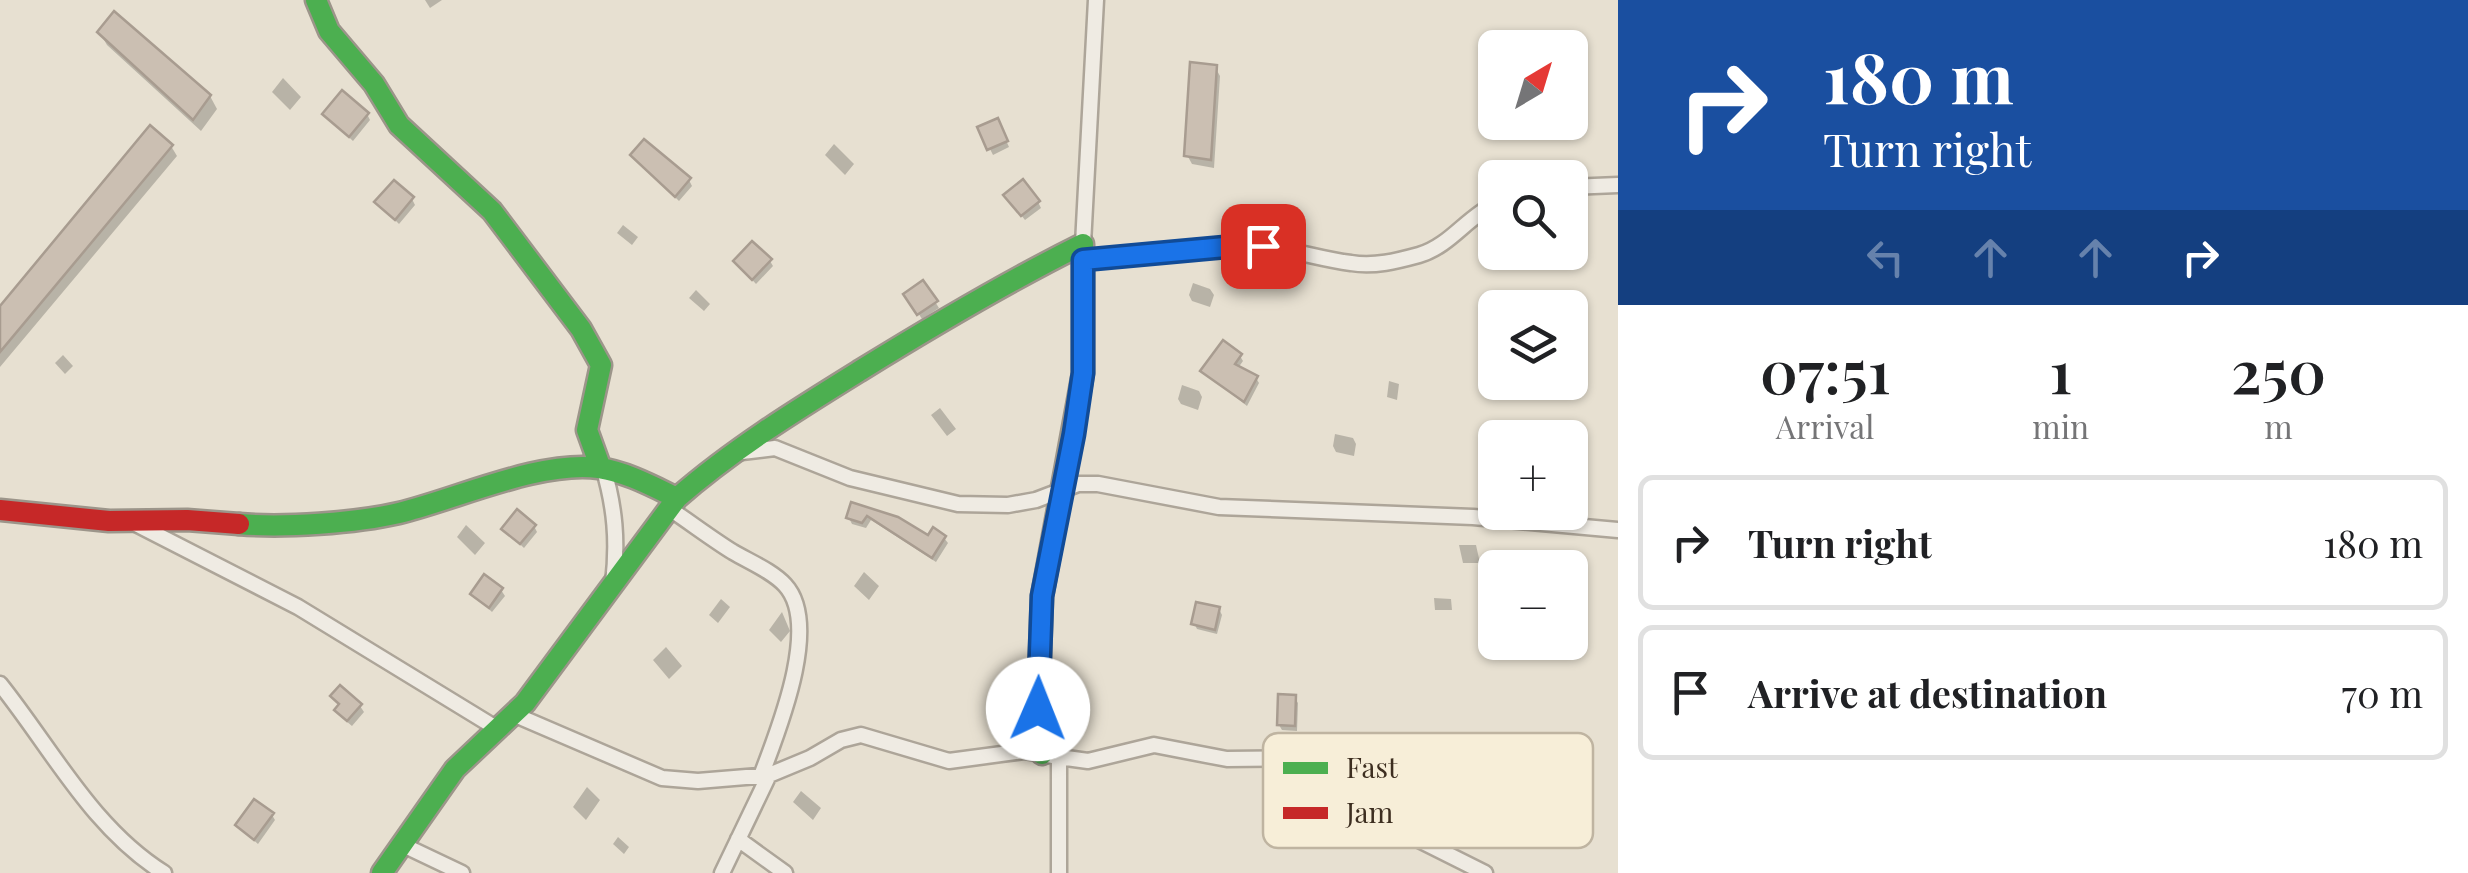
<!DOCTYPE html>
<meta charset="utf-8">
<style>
:root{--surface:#fff;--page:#f6f6f6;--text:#202124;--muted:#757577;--line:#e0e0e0}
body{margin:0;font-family:"Playfair Display",serif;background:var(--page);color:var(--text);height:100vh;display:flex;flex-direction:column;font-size:38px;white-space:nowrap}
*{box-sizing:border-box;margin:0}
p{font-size:32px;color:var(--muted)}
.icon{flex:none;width:55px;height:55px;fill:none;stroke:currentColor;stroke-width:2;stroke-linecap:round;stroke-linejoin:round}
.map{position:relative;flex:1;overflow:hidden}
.drawer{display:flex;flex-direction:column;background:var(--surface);width:850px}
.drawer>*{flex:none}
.top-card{background:#1a4fa0;color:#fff;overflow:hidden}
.needle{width:65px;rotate:38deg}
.tools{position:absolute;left:1478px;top:30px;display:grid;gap:20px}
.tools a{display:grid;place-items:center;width:110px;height:110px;border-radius:15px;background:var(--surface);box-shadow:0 2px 8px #0004;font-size:50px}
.pin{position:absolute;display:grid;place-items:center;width:85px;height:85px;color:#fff;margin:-42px;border-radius:20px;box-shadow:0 5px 15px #0006}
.me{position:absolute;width:110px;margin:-55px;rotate:1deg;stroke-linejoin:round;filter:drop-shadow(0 0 8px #0008)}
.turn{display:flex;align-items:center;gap:35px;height:210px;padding:0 40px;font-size:45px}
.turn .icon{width:130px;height:130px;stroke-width:2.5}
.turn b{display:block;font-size:70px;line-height:85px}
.lanes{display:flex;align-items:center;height:95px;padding:0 40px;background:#0003;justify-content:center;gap:50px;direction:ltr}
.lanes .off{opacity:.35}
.eta{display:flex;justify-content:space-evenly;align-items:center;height:170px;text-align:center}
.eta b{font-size:60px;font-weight:600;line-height:70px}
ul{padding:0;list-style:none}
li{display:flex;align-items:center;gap:30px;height:135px;margin:0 20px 15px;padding:0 20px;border:5px solid var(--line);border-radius:15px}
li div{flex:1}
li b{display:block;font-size:38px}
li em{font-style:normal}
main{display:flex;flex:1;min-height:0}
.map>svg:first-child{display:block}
</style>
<main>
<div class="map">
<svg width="1618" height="873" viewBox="0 0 1618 873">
<rect width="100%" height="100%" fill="#e7e0d1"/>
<!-- shadow -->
<path fill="#0003" d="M425,0h17l-12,8z
M100,33l110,63 7,13 -16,22 -94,-86z
M1215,67l5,9 -6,92 -22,-4 -5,-9z
M283,78l18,19 -11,13 -18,-18z
M367,114l3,6 -17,21 -28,-26z
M1000,127l9,20 -16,8 -13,-26z
M834,144l20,20 -9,11 -20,-20z
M171,146l6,10 -177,211v-59z
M633,156l56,24 3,6 -13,15z
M412,199l3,6 -16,19 -22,-22z
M1010,201l28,1 3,6 -16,12z
M623,225l15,12 -6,8 -15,-12z
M770,261l3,5 -17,18 -20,-22z
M923,283l16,25 -17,11 -16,-25z
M1193,283l17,6 4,6 -4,12 -18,-6 -3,-6z
M696,290l14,14 -6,7 -15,-13z
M63,355l10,11 -8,8 -10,-11z
M1240,356l3,5 -5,7 18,10 3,5 -12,23 -44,-35z
M1389,381l10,3 -2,16 -10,-3z
M1182,385l17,6 3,6 -4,13 -17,-6 -3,-5z
M940,408l16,21 -9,7 -16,-21z
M1335,434l18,4 3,6 -2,12 -18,-4 -3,-6z
M1573,440l9,1 1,11h-9z
M853,506l76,33 15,-1 4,5 -12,19 -65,-42 -5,8 -14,-4 -3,-6z
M466,525l19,18 -10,12 -18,-18z
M534,526l3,6 -13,16 -20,-19z
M1459,545h17l4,18h-17z
M864,572l15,14 -10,14 -15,-14z
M501,590l4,6 -13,16 -19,-18z
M1434,598l17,1 1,11h-17z
M721,599l9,8 -12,16 -9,-8z
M1219,609l3,6 -5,19 -20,-5 -3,-6z
M782,612l8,19 -9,11 -12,-12z
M666,647l16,19 -13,13 -16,-19z
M333,697l27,9 4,6 -12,14 -12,-10 -3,-6 4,-4z
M1295,698l3,5 -1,28 -15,-1 -3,-5z
M587,787l13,13 -14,20 -13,-13z
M801,791l20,17 -8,12 -20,-18z
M272,815l3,5 -17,24 -20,-18z
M618,837l11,10 -5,7 -11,-10z"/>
<!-- building -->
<path fill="#cbbfb2" stroke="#a89c90" stroke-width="2.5" d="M114,11l97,84 -18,25 -96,-88z
M1190,62l27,3 -6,95 -27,-4z
M342,90l27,23 -20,24 -27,-23z
M998,118l10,23 -21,9 -10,-23z
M150,125l23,20 -173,207v-46z
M644,139l47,39 -16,19 -45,-42z
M1023,179l17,22 -19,15 -18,-21z
M394,180l20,17 -19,23 -21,-18z
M752,241l20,18 -20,21 -19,-19z
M923,280l15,21 -21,14 -14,-21z
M1223,340l19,14 -7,10 23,12 -14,26 -44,-31z
M851,502l47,15 30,18 5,-8 13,9 -14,22 -65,-42 -5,7 -16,-5z
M517,509l19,16 -16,19 -19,-15z
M484,574l19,14 -14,20 -19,-14z
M1196,602l24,5 -5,23 -24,-6z
M340,685l22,19 -15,17 -13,-11 5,-6 -9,-8z
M1278,694l18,1 -1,31 -18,-1z
M254,799l20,14 -20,27 -19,-15z"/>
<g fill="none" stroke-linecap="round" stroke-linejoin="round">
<defs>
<path id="street" d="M1570,187l48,-2
M1083,244l13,-244
M1083,260c51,-4 103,-13 154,-14 43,-2 74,12 114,17 23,4 46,-2 68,-8 31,-9 48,-38 76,-51
M742,452l33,-4 75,30 108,26 50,1 28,-5 42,-16h20l121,23 254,10 145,13
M603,467c12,40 15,75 10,116
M670,509c21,14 42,30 63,43 17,10 39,19 52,33 37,40 -8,148 -24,191
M136,524l162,83 198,121
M0,684c52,65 92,144 164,189
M513,714l149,64 36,3 71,-6 41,-17 31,-18 20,-5 88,26 75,-10 35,6v116
M1059,757l29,4 66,-16 73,14 78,-1 114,82 66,33
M738,839l47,34
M403,845l59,28
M722,873l47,-98"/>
<path id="fast" d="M316,0l13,31 45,53 25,41 93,86 89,118 20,36 -14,65 13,36
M677,498c56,-49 121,-89 184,-128 73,-45 145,-88 222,-126v129l-41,223 -4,113 4,45
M239,524c44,4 117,-1 160,-11 58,-14 141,-53 200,-45 27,4 53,18 78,30l-152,205 -70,66 -73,104"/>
<path id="jam" d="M0,510l109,11 78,-1 52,4"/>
</defs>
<!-- street casing -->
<use href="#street" stroke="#ada599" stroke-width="19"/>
<!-- fast casing -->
<use href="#fast" stroke="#9c958a" stroke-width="25"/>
<!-- jam casing -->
<use href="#jam" stroke="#9c958a" stroke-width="25"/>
<!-- street -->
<use href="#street" stroke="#efebe3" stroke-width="14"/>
<!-- fast -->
<use href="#fast" stroke="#4caf50" stroke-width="20"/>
<!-- jam -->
<use href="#jam" stroke="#c62828" stroke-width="20"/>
</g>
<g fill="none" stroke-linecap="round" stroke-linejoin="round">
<defs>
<path id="route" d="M1038,709l4,-113 32,-162 9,-61v-113l153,-14h27"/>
</defs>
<!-- route casing -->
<use href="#route" stroke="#114b97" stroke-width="25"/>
<!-- route -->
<use href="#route" stroke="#1a73e8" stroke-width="18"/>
</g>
<!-- legend -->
<rect x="1263" y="733" width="330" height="115" rx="15" fill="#f7eed8" stroke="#bfb4a1" stroke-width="2.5"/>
<rect x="1283" y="762" width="45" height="12" fill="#4caf50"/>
<rect x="1283" y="807" width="45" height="12" fill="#c62828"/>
<g font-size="28" fill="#3d2e20">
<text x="1346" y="778">Fast</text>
<text x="1346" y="823">Jam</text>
</g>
</svg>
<div class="tools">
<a><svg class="needle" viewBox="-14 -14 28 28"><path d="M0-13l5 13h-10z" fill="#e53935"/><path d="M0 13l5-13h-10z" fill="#757577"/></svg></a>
<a><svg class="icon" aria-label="search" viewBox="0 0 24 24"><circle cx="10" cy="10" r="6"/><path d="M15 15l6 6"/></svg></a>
<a><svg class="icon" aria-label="layers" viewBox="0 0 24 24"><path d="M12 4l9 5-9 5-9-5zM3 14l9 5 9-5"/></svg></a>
<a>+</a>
<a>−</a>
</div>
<div class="pin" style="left:1263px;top:246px;background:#d93025"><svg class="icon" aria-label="arrive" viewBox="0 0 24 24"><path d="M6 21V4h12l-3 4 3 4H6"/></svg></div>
<svg class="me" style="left:1038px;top:709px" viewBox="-20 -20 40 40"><circle r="19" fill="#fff"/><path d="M0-13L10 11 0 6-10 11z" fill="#1a73e8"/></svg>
</div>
<section class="drawer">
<div class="top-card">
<div class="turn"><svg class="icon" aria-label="right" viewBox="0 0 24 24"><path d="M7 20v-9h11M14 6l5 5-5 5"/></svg><div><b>180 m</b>Turn right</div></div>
<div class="lanes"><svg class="icon off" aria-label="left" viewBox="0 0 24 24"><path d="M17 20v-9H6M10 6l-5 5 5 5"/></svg><svg class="icon off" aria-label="ahead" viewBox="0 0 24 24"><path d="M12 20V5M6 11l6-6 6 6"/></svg><svg class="icon off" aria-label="ahead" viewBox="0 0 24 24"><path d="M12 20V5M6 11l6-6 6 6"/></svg><svg class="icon" aria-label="right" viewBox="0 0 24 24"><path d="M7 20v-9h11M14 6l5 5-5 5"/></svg></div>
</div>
<div class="eta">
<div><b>07:51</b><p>Arrival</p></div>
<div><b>1</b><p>min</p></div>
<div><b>250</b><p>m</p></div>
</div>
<ul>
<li><svg class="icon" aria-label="right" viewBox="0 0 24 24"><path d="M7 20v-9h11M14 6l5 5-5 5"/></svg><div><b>Turn right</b></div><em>180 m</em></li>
<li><svg class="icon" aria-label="arrive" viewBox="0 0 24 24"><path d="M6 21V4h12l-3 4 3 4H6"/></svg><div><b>Arrive at destination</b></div><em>70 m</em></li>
</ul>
</section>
</main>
